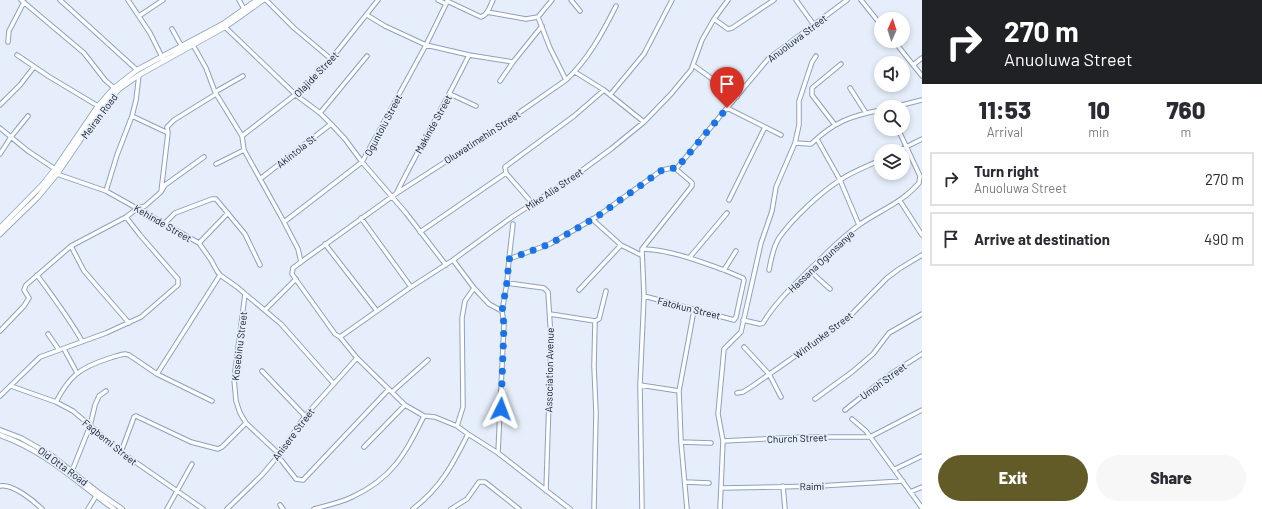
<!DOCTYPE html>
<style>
:root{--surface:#fff;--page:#f7f7f7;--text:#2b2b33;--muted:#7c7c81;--line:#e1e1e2;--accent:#625a27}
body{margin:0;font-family:Barlow,sans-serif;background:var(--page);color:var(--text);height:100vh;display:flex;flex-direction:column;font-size:15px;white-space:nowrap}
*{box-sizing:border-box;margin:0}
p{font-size:13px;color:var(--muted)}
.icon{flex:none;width:22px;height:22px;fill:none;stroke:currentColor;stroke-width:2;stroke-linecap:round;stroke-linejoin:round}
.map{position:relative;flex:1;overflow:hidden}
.details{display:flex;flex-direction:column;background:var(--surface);width:340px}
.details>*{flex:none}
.guide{background:#202124;color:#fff;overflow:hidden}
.needle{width:26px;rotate:3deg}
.fabs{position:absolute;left:874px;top:12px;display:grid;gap:8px}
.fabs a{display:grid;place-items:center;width:36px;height:36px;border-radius:50%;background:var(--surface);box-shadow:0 2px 6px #0003;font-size:20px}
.pin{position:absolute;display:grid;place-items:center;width:34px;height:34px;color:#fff;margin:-41px -17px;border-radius:50% 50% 50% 0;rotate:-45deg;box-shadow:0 0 4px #0007}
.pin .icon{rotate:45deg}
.me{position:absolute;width:44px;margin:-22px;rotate:3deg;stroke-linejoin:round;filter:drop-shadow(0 0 3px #0008)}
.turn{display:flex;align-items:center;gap:14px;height:84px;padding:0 16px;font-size:18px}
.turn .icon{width:52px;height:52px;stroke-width:2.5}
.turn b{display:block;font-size:28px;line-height:34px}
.eta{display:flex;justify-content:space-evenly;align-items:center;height:68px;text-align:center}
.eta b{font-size:24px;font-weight:800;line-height:28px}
.primary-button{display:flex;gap:8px;margin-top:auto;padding:8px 16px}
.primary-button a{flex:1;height:46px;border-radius:24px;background:var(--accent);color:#fff;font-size:16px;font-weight:800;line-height:46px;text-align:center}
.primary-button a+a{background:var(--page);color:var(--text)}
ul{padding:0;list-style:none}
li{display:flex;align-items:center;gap:12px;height:54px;margin:0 8px 6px;padding:0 8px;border:2px solid var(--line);border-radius:0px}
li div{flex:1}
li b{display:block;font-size:15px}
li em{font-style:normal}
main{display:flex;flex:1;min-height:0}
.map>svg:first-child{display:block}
</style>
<main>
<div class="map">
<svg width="922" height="509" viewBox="0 0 922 509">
<rect width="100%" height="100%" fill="#e5eefa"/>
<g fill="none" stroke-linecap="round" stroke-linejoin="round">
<defs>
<path id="minor" d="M21,0l63,53 21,27 9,8
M60,0l77,70
M128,0l22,33 13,26
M239,0l5,9
M266,0l28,28 37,31
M438,0l8,4
M571,0l9,11
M796,0l18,25
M861,0l20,25
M447,1l34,16c7,-2 9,-11 12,-17
M487,12l39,7 12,-2 12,31 16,32
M367,15l18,11 41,19 43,10 44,7
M139,16l24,-16
M538,17l14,-17
M714,19l14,10 4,-1 42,-28
M225,27l71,68 24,18 11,11 14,15 17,23 44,51 40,52
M172,29l10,18
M894,41l28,35
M8,42l1,-11 15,-29
M193,45l13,23 9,24 27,44 2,14 40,72 14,27 3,13 -8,6 -1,6 43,60 5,3 17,21 48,47 19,11 11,1 22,9 11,8 30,19 72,56
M17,55l31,21 50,30
M693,65l44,32
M913,65l9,-7
M575,72l29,18 40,32
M500,81l13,-19 29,-36
M850,88l16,25
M215,92l28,-16
M450,94l26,12
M610,95l34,-41 28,-54
M0,105l20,-20 14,-18
M894,107l28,-7
M727,108l54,27
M320,113l47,-57
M132,116l36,17
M835,125l-23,-30v-7l29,-24
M0,128l28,23 27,18
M242,136l63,-49 26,-28 47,-59
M817,139l23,41 19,45
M795,143l16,1c23,-22 39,-28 70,-34
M898,151l24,-12
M0,154l11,-17 17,-21
M216,164l28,-14
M506,173l27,31
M57,174l49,17 93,52 12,17 6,11 3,4 17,12 44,37 53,60
M260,179l71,-55
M106,191l11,-36 15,-39 4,-16 3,-25
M161,192l4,-7 39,-28
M397,192c23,-46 49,-90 72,-137
M729,200l36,-73
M900,201l22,34
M361,218l50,69
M592,219l29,26 20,10
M284,222l78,-60 64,-117 22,-45
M164,224l11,-11 37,-14h4l29,35 15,31
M420,232l86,-59 -1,-6 4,-3 65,-48 30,-26
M199,243l29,-30
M325,244l52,67
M71,246l13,25 45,52
M642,249c29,1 54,11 82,21l12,-19
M690,257l37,-44
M509,259l4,-35
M453,260l21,28 -9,13 -3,17 1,89 -6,19
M301,262l96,-69 90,-58 79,-55c22,-20 37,-48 50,-74
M769,270c2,-10 4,-23 10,-32 13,-19 41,-45 61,-58 12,-8 27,-14 41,-20
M809,270l21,19
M37,275c16,22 32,43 45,66
M507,283l37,5 4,4 3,47 -5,152
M474,288l15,16 13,7
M579,290l42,-45
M245,294l-11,85 2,22 4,12 6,10 33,31
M644,296l90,24 2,-3 8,-37 -1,-2 -19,-8
M265,310l31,-31
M550,314l45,7 4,-2 7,-28
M743,320l17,4 3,-1c12,-20 29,-36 46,-53 16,-15 32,-32 50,-45 21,-15 43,-22 60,-42l1,-7 -22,-47
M0,331l24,-25 5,-8 -5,-8 2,-5 45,-39 55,-29 12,-9 7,-2 16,-14 7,-59 -1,-6 7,-7 42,-26
M48,334l11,16
M340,337l71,-50 42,-27 59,-43 57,-37 42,-31 33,-27 27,-28 20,-24 11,-30 12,-21 14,-19
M744,347l25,27 12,23
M64,349l13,24
M262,371l43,45
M157,374l63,-99
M640,385l39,6
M11,386l45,16 17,9 48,41 82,57
M392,392l36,-32
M737,393l6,-1 11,-7 91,-64 42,-43 12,-9 23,-14
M0,396l40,-39 66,-24 35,-16 37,-32v-6l-38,-44 -14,-18
M815,399l37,-27 21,-18 16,-21 33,-19
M56,402c13,-25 23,-34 51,-43 6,-2 11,-4 18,-5l4,1 28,19 55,27
M845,410l44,-35 33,-21
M852,419l14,12 56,77
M723,441l81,-4h66l52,-27
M681,442l30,1
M364,447l41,-42
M121,452l13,-35 2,-1 55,26 27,7 4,-2 24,-24
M498,453l6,-129 -2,-13 5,-28 2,-24 41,-15 48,-28 64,-46 10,-2 4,1 92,-110 79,-59
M278,456l18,23 7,1 86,-91
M895,469l27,-13
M72,471l18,-45 5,-21 4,-9 7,-5
M685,482l24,1
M0,486c12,-3 34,15 42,23
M783,486l2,23
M722,488l97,-2 84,-5
M910,492l12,-5
M280,505l3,4
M88,509l8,-13
M167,509l25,-45
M227,509l35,-34 16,-19 27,-40 52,-58
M314,509c13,-4 26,-6 38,-12 41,-19 53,-43 72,-81
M413,509c28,-22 39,-43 55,-75
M451,509l16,-10 12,-17h6l34,27
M594,509l2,-96 -2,-47 1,-45
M642,509l-2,-124 4,-89 -2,-47 50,-63v-3l-2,-2 -14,-12
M687,509l-6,-67 -2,-51 15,-81
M720,509l3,-68 -5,-27 6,-65 17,-17 20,-89 11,-32 4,-24 19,-44 4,-18v-24l13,-39 4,-6"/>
<path id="tertiary" d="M0,430l21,8 30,17 48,38 23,16
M0,435c47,17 75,46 114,74"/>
<path id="secondary" d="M0,228l43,-44 12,-15 43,-63 16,-18 23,-18 86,-46 34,-24
M0,234l37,-36 20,-24 45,-66 17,-19 20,-14 86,-48 38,-27"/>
</defs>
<!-- minor casing -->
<use href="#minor" stroke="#8da1be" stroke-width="5.5"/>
<!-- tertiary casing -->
<use href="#tertiary" stroke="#8da1be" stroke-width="6"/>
<!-- secondary casing -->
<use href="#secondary" stroke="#8da1be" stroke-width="6"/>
<!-- minor -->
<use href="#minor" stroke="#fff" stroke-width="3.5"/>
<!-- tertiary -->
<use href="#tertiary" stroke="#fff" stroke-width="4"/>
<!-- secondary -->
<use href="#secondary" stroke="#fff" stroke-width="4.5"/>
</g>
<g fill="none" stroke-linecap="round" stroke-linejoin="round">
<!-- route -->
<path stroke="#1a73e8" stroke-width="7" stroke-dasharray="0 12.6" d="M501,409l3,-85 -2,-13 5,-29 2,-23 41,-15 48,-28 64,-46 10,-2 4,1 51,-61"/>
</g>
<g text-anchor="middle" stroke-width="3.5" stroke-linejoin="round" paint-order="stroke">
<!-- street labels -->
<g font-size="10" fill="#0e151f" stroke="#e5eefa">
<text transform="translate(797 38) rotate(-37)" y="4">Anuoluwa Street</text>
<text transform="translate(316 74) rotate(-46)" y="4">Olajide Street</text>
<text transform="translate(99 116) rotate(-53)" y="4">Meiran Road</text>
<text transform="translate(433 124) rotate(-61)" y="4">Makinde Street</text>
<text transform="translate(383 125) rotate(-62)" y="4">Oguntolu Street</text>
<text transform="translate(482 137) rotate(-33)" y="4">Oluwatimehin Street</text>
<text transform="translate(296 151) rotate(-38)" y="4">Akintola St</text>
<text transform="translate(554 189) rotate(-34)" y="4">Mike Alia Street</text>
<text transform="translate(163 223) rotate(30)" y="4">Kehinde Street</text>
<text transform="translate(821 261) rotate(-43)" y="4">Hassana Ogunsanya</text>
<text transform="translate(689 308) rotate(14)" y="4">Fatokun Street</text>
<text transform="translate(823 335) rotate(-37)" y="4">Winfunke Street</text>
<text transform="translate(239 346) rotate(-83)" y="4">Kosebinu Street</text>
<text transform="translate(549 370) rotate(-89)" y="4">Association Avenue</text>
<text transform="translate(883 381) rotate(-36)" y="4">Umoh Street</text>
<text transform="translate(293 434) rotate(-53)" y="4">Anisere Street</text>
<text transform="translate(797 438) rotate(-2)" y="4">Church Street</text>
<text transform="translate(110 442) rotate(39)" y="4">Fagbemi Street</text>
<text transform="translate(63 466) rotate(36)" y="4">Old Otta Road</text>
<text transform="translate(812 486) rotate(-1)" y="4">Raimi</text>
</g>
</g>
</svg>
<div class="fabs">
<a><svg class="needle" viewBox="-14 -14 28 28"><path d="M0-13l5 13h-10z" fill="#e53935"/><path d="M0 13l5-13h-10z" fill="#7c7c81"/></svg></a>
<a><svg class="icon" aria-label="sound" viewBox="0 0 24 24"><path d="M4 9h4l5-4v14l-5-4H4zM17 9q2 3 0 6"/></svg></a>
<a><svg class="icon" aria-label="search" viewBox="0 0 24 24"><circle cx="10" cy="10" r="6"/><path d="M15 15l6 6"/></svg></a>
<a><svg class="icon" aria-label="layers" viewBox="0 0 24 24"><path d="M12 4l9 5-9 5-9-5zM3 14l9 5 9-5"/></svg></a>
</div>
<div class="pin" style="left:727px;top:108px;background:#d93025"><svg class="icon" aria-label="arrive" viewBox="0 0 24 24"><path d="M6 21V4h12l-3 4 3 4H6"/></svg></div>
<svg class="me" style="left:501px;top:409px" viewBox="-20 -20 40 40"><path d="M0-17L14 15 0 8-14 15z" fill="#1a73e8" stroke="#fff" stroke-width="4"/></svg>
</div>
<section class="details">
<div class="guide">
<div class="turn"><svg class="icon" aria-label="right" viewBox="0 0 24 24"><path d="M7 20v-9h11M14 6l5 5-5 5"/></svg><div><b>270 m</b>Anuoluwa Street</div></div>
</div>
<div class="eta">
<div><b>11:53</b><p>Arrival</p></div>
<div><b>10</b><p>min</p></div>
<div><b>760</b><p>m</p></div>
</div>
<ul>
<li><svg class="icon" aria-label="right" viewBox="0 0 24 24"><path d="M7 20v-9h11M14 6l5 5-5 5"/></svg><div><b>Turn right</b><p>Anuoluwa Street</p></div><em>270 m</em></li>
<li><svg class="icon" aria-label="arrive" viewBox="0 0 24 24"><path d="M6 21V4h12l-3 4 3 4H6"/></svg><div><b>Arrive at destination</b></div><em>490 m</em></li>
</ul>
<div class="primary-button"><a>Exit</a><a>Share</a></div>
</section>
</main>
